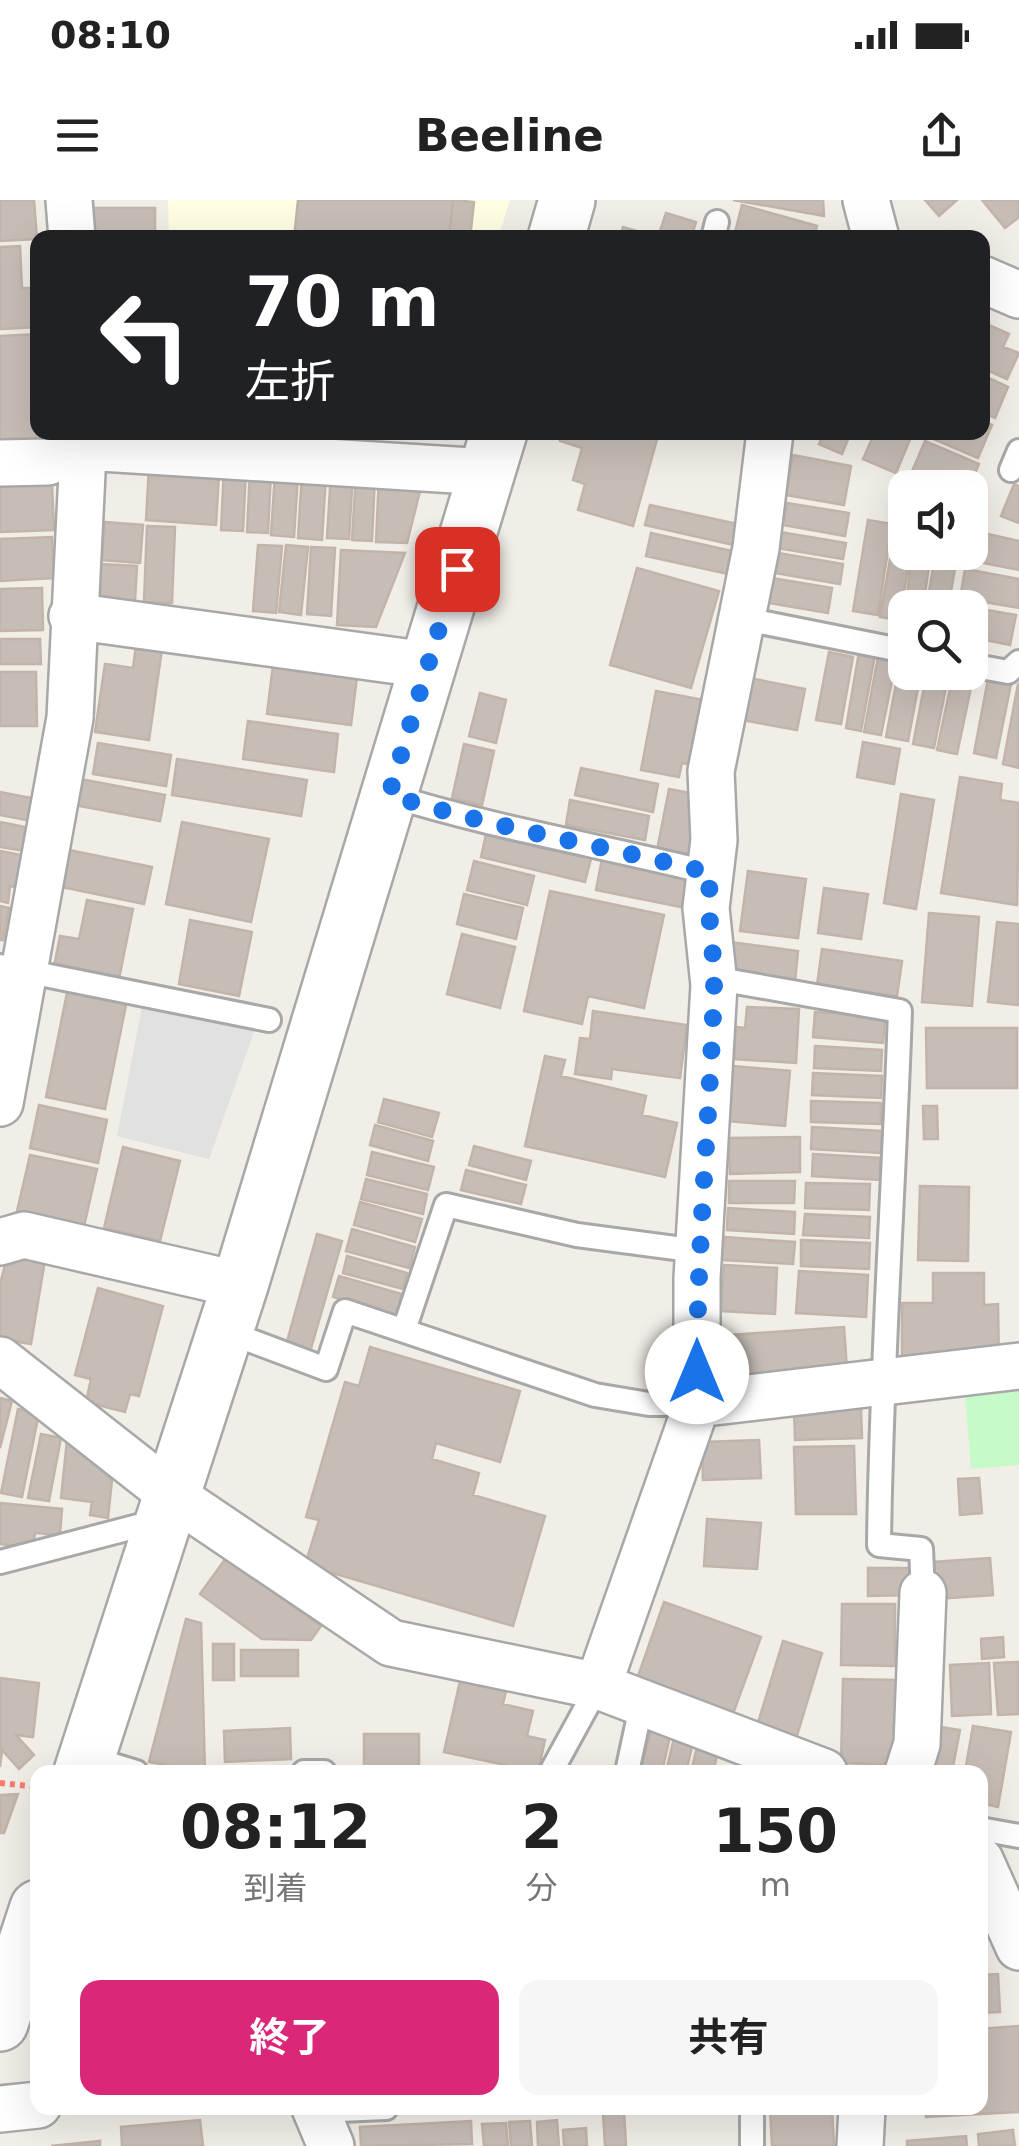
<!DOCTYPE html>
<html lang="ja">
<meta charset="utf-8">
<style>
:root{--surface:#fff;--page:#f6f6f6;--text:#222;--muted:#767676;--accent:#db2777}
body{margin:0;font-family:"DejaVu Sans","Noto Sans JP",sans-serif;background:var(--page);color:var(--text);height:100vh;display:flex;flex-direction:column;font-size:38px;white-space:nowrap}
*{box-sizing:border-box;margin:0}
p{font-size:32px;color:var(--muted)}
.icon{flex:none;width:55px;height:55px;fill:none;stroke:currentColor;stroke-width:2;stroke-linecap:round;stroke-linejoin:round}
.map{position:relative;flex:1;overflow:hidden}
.details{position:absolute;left:30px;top:1565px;width:958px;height:350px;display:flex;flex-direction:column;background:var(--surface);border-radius:20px;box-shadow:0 10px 40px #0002}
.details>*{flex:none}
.hud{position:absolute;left:30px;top:30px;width:960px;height:210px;border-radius:20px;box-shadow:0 10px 40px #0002;background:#202124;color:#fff;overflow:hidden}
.fabs{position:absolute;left:888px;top:270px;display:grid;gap:20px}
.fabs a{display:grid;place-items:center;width:100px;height:100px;border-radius:20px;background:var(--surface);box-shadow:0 10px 40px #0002;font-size:50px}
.pin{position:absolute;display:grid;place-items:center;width:85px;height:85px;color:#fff;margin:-42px;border-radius:20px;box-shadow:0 5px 15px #0006}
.me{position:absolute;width:110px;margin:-55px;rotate:0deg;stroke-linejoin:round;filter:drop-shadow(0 0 8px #0008)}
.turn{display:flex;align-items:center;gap:35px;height:210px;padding:0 50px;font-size:45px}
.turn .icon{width:130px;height:130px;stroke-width:2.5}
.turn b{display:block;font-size:70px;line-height:85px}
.eta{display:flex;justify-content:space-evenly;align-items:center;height:170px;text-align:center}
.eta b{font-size:60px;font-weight:700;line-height:70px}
.primary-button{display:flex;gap:20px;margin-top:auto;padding:20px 50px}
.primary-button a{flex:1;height:115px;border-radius:20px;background:var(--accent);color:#fff;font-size:40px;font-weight:700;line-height:115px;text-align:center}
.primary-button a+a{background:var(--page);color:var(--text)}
.status{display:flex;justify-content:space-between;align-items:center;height:70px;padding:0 50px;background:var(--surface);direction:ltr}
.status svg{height:28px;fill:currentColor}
header{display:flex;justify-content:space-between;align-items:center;height:130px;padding:0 50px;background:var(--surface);font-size:45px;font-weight:700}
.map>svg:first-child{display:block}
</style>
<div class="status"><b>08:10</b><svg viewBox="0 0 49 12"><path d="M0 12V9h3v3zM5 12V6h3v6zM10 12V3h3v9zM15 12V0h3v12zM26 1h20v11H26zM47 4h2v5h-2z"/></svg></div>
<header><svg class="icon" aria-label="menu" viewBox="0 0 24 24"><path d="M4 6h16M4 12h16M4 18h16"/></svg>Beeline<svg class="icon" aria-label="share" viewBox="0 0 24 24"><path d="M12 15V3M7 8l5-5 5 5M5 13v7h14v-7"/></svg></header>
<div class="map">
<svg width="1019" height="1946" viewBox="0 0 1019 1946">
<rect width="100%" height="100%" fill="#f1ede7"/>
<!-- education -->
<path fill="#fffee2" d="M168,0h342l-12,38 -329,-1z"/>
<!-- park -->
<path fill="#c6fac8" d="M1019,1191v74l-48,4 -6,-73z"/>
<!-- parking -->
<path fill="#e1e1e1" d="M142,807l113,22 -46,130 -92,-23z"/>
<!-- building -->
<path fill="#c6bdb6" stroke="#c3b4a9" stroke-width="2.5" d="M0,0h34l3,39 -37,2z
M298,0h155l-4,38h-155z
M453,0l21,2 -4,36h-21z
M733,0h90l1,16z
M925,0h32l-18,16z
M982,0h37v17l-14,11z
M742,5l75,21 -3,12 -80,-2z
M86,8h69v30h-69z
M666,13l30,9 -5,16h-71l3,-11 35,10z
M20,46l2,42h16v39l-38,2v-82z
M982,122l27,12 -6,13 16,6 -12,26 -25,-11z
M38,134v98h10l1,8 -49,3v-107z
M982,175l26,12 -13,31 -13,-6z
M982,221l10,4 -14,33 -49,-21 2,-5h51z
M263,232h44l-1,4z
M403,232h44l-1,7z
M562,232h97l-26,94 -55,-16 7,-26 -12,-4 9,-32 -22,-7z
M824,232h27l-9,22 -23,-10z
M875,232h38l-17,41 -33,-14z
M925,241l54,23 -10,24h-32l-27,-12z
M793,255l58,11 -7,39 -58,-10z
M149,267l70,5 -3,53 -70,-5z
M224,269l22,1 -3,61 -22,-1z
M250,270l21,1 -3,62 -21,-1z
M331,272l22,1 -4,66 -22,-1z
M302,273l24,2 -4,65 -24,-2z
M275,274l23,1 -4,62 -23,-2z
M356,274l19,1 -3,66 -20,-1z
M379,276l44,3 -16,64 -31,-1z
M52,283l2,47 -54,2v-47z
M1014,284l5,2v37l-18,-7z
M787,303l62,10 -4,23 -62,-11z
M650,305l92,20 -4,21 -93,-21z
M868,320l24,4 -14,91 -25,-4z
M105,322l38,3 -3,38 -38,-3z
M147,326l28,1 -3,76 -28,-1z
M896,326l9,2v24h6l-12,68 -19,-3z
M780,332l66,11 -3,16 -66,-11z
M979,332l40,9v29l-46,-9z
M651,333l81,18 -4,23 -82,-18z
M52,337l2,41 -54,3v-42z
M258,345l24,1 -6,67 -23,-2z
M286,345l22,2 -7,68 -22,-3z
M311,347l24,1 -4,68 -24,-2z
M341,350l64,3 -29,74 -39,-2z
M772,352l71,12 -3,20 -71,-12z
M913,352h18l-8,56h-18v14l-2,-1z
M936,352h22l-10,56h-22z
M100,364l37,2 -2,35 -38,-3z
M637,368l82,23 -28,97 -81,-23z
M965,369l54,10v29l-59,-10z
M772,378l60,10 -4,25 -59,-10z
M42,388l1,42 -43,1v-42z
M958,405l58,10 -6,30 -40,-8v-29z
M137,438l26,4 -14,98 -54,-8 10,-68 28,4z
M0,439h40l1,25h-41z
M829,452l24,5 -12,67 -25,-4z
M859,452l16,3 -14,76 -15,-3z
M274,457l84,12 -7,56 -84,-11z
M878,457l18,4 -15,74 -17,-3z
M900,463l5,1v8h16l-13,69 -22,-4z
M0,472h36l1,54h-37z
M927,472h22l-15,76 -21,-4z
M953,474l20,4 -16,76 -20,-4z
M750,478l55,11 -8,41 -55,-10z
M988,479l23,5 -15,74 -22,-5z
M1018,484h1v84l-16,-4z
M656,491l58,11 -12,65 -20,-4 -3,14 -38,-7z
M480,493l26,7 -10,43 -27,-7z
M248,521l90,13 -4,38 -91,-13z
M863,542l37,7 -6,35 -37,-7z
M98,543l73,12 -5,31 -73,-12z
M464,544l30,7 -12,54 -30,-7z
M177,559l130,21 -6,36 -129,-21z
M581,568l77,16 -5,28 -78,-17z
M960,577l42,7 -2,16 19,3 -2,102 -76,-12z
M75,578l90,17 -5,26 -91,-17z
M669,589l32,6 -12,61 -32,-6z
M0,592l41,8 -4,22 -37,-7z
M901,594l33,6 -18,109 -32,-6z
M570,600l79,16 -4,24 -79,-15z
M0,622l35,7 -4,23 -31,-5z
M182,622l87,17 -18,83 -85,-18z
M487,630l105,25 -7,27 -104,-25z
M69,650l83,17 -8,37 -82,-17z
M0,651l31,6 -6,32 -15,-3 -2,17 -8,-2z
M602,659l91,18 -7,31 -90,-18z
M474,661l60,15 -7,29 -60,-15z
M748,671l58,8 -8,59 -58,-7z
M824,688l44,6 -7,45 -43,-6z
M550,691l114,24 -20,93 -56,-12 -6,28 -58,-13z
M464,694l59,14 -7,31 -59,-15z
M87,700l46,9 -14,70 -65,-12 6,-31 19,3z
M0,706l9,2 -6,32h-3z
M929,713l50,4 -7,89 -50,-4z
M190,720l62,12 -13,64 -60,-12z
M997,722l22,2v81l-31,-3z
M462,734l53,13 -15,61 -53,-14z
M730,742l68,9 -3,30 -68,-9z
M822,749l80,12 -5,35 -80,-11z
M68,788l59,12 -22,109 -59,-12z
M747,807l52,2 -3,54 -62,-4 2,-32 9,1z
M593,811l94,14 -7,53 -68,-9 -1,10 -36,-5 5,-36 10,1z
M815,812l70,5 -2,26 -70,-6z
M926,828h91v60h-90z
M815,846l67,4 -1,21 -67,-3z
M545,856l20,4 -4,16 85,20 -4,19 35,8 -12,54 -140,-31z
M733,866l57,5 -5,55 -57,-5z
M813,873l69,3 -1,22 -69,-3z
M384,899l55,14 -7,24 -54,-15z
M811,901l70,2v21l-70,-2z
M39,905l68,15 -9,43 -68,-15z
M923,906h14l1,33h-14z
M375,925l58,16 -5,20 -58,-16z
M812,927l70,4 -1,22 -70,-4z
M800,937v35l-70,2 -1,-36z
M474,946l57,15 -5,19 -57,-15z
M123,947l57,14 -20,80 -56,-13z
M372,952l62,15 -6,23 -61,-15z
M813,954l68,4 -1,22 -68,-4z
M30,955l67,14 -15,66 -67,-15z
M466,970l60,15 -5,19 -60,-14z
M366,979l61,15 -4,20 -62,-15z
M729,981h66l-1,22h-65z
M806,983l64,1 -1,26 -64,-2z
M920,986l49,1 -1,74 -50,-1z
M360,1002l62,17 -7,23 -61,-17z
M728,1008l67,4 -1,22 -67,-4z
M805,1014l65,3 -1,21 -66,-3z
M352,1029l63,18 -6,21 -63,-17z
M317,1034l25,7 -32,111 -24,-7z
M724,1037l71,5 -2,22 -71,-4z
M801,1040l69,3 -1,26 -68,-3z
M8,1054l37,6 -14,84 -31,-5v-55z
M347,1056l60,17 -4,16 -60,-16z
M724,1065l53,3 -2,46 -54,-3z
M799,1071l69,4 -2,42 -70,-4z
M933,1073h51v32l14,-1 1,60 -97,1v-62h31z
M339,1076l63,18 -6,22 -63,-19z
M98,1088l65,18 -24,90 -9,-2 -5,18 -39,-10 5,-23 -16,-4z
M844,1127l3,42 -128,9 -3,-42z
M370,1147l150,44 -20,71 -64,-19 -4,16 47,14 -6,22 72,21 -32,110 -208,-61 14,-45 -13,-3 39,-135 14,4z
M0,1198l12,3 -12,47z
M861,1208l1,30 -67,2 -1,-30z
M18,1209l21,4 -17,84 -21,-4z
M41,1234l20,4 -12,63 -21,-3z
M67,1240l45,40 -4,38 -18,-3 2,-13 -31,-4z
M759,1240l2,38 -58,2 -1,-38z
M854,1246l2,68h-60l-2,-67z
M979,1278l3,35 -22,2 -2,-36z
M0,1303l62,6 -2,26 -25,-2 -2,15 -33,-4z
M707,1319l54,4 -4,46 -53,-3z
M226,1358l95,68 -10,14 -49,-1 -62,-45z
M990,1358l3,37 -57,4 -3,-37z
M868,1368h42v27l-42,1z
M664,1402l97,35 -28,77 -96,-35z
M842,1404h53v62l-54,-1z
M186,1419l15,4 4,149 -56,-10z
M1003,1437l1,20 -22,2 -1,-20z
M783,1441l39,12 -26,86 -39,-13z
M213,1444h21v36h-21z
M241,1450h57v26h-57z
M1019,1462v52l-21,1 -4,-52z
M989,1463l2,51 -39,2 -2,-51z
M0,1478l39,5 -6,54 -17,-2 18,20 -15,14 -17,-19 -2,17z
M843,1479l53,1 -2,85 -53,-2z
M460,1481l46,10 -3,13 30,7 -6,25 18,4 -7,32 -94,-20z
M928,1525l32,5 -8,42h-32z
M973,1526l38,6 -13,75 -18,-4v-31h-15z
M290,1528l1,31 -66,3 -1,-31z
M651,1531l19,5 -8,36h-22z
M364,1534h55v32h-55z
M674,1538l19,4 -7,30h-20z
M697,1547l21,5 -5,20h-22z
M18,1594l-14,39h-4v-38z
M998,1774l2,38 -20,1v-38z
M1019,1826v86l-93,5 -1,-9h55v-79z
M770,1908h62l2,38h-62z
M624,1911l2,35h-21l-2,-33z
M200,1920l3,26h-81l-1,-19z
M557,1920l2,26h-21l-1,-24z
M471,1921l1,23 -111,2 -1,-19z
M530,1921l2,25h-21l-2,-24z
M506,1923l2,23h-24l-2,-22z
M586,1928l1,18h-23l-1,-16z
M1013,1930l2,16h-36l-1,-12z
M966,1936l1,10h-60v-5z
M100,1941v5h-49z"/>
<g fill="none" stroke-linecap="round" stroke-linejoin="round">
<defs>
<path id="service" d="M713,38l4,-16
M1011,270l8,-19
M740,418l165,33
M970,465l38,7 11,-10
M389,595c106,33 214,51 322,78
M0,766l269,54
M713,778l187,33c-6,178 -19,356 -21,534l42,4 2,44
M404,1130l42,-125 131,30 121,16
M225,1131l101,38 19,-58 250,84 54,9h48
M0,1362l161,-42
M87,1557l49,15
M304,1572h20
M551,1572l47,-86
M627,1572l15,-70
M980,1629l39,7
M752,1908v38
M316,1911l70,-3"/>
<path id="minor" d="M69,0l3,38
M866,0l10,38
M982,79l37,16
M0,263l48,-1 37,-15 402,25
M72,416l355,49
M0,903l70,-385 14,-286
M0,1042l24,-7 216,50
M0,1160l172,135 219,148 207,43 226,86
M697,1204l322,-38
M598,1486l99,-282v-126l17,-293 -8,-77 8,-68 -3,-69 45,-223 14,-116
M908,1572l9,-28 6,-151
M980,1660l39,87
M315,1908l16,38
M0,1909l38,-4
M860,1946l2,-38"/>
<path id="tertiary" d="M556,38l11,-38
M82,1572l158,-487 259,-853
M0,1823l38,-115"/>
</defs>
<!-- service casing -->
<use href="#service" stroke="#a8a8a8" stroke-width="28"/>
<!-- minor casing -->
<use href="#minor" stroke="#a8a8a8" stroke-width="50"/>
<!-- tertiary casing -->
<use href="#tertiary" stroke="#a8a8a8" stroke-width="60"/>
<!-- path -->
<path stroke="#fa7a70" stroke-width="6" stroke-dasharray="5 5" stroke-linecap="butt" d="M0,1583l38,4"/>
<!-- service -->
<use href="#service" stroke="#fff" stroke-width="22"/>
<!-- minor -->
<use href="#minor" stroke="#fff" stroke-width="45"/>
<!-- tertiary -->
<use href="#tertiary" stroke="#fff" stroke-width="55"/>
</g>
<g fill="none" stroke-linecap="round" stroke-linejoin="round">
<!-- route -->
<path stroke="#1a73e8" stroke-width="18" stroke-dasharray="0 32.4" d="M457,369l-68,226c106,33 215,51 322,78 -6,40 4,76 3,115 -4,128 -17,256 -17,384"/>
</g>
</svg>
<div class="fabs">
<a><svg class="icon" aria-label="sound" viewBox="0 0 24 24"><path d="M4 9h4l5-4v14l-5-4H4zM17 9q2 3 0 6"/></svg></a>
<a><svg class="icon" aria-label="search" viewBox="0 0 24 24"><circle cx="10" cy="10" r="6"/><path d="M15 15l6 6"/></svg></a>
</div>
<div class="pin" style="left:457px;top:369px;background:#d93025"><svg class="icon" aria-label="arrive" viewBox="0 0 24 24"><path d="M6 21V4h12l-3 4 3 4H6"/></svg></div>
<svg class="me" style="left:697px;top:1172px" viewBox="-20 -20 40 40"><circle r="19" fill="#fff"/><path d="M0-13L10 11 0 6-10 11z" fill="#1a73e8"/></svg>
<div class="hud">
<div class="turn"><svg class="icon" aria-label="left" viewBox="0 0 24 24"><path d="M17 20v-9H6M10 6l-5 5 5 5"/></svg><div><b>70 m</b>左折</div></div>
</div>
<section class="details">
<div class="eta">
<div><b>08:12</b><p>到着</p></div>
<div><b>2</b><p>分</p></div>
<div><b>150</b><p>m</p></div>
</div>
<div class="primary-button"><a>終了</a><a>共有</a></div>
</section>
</div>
